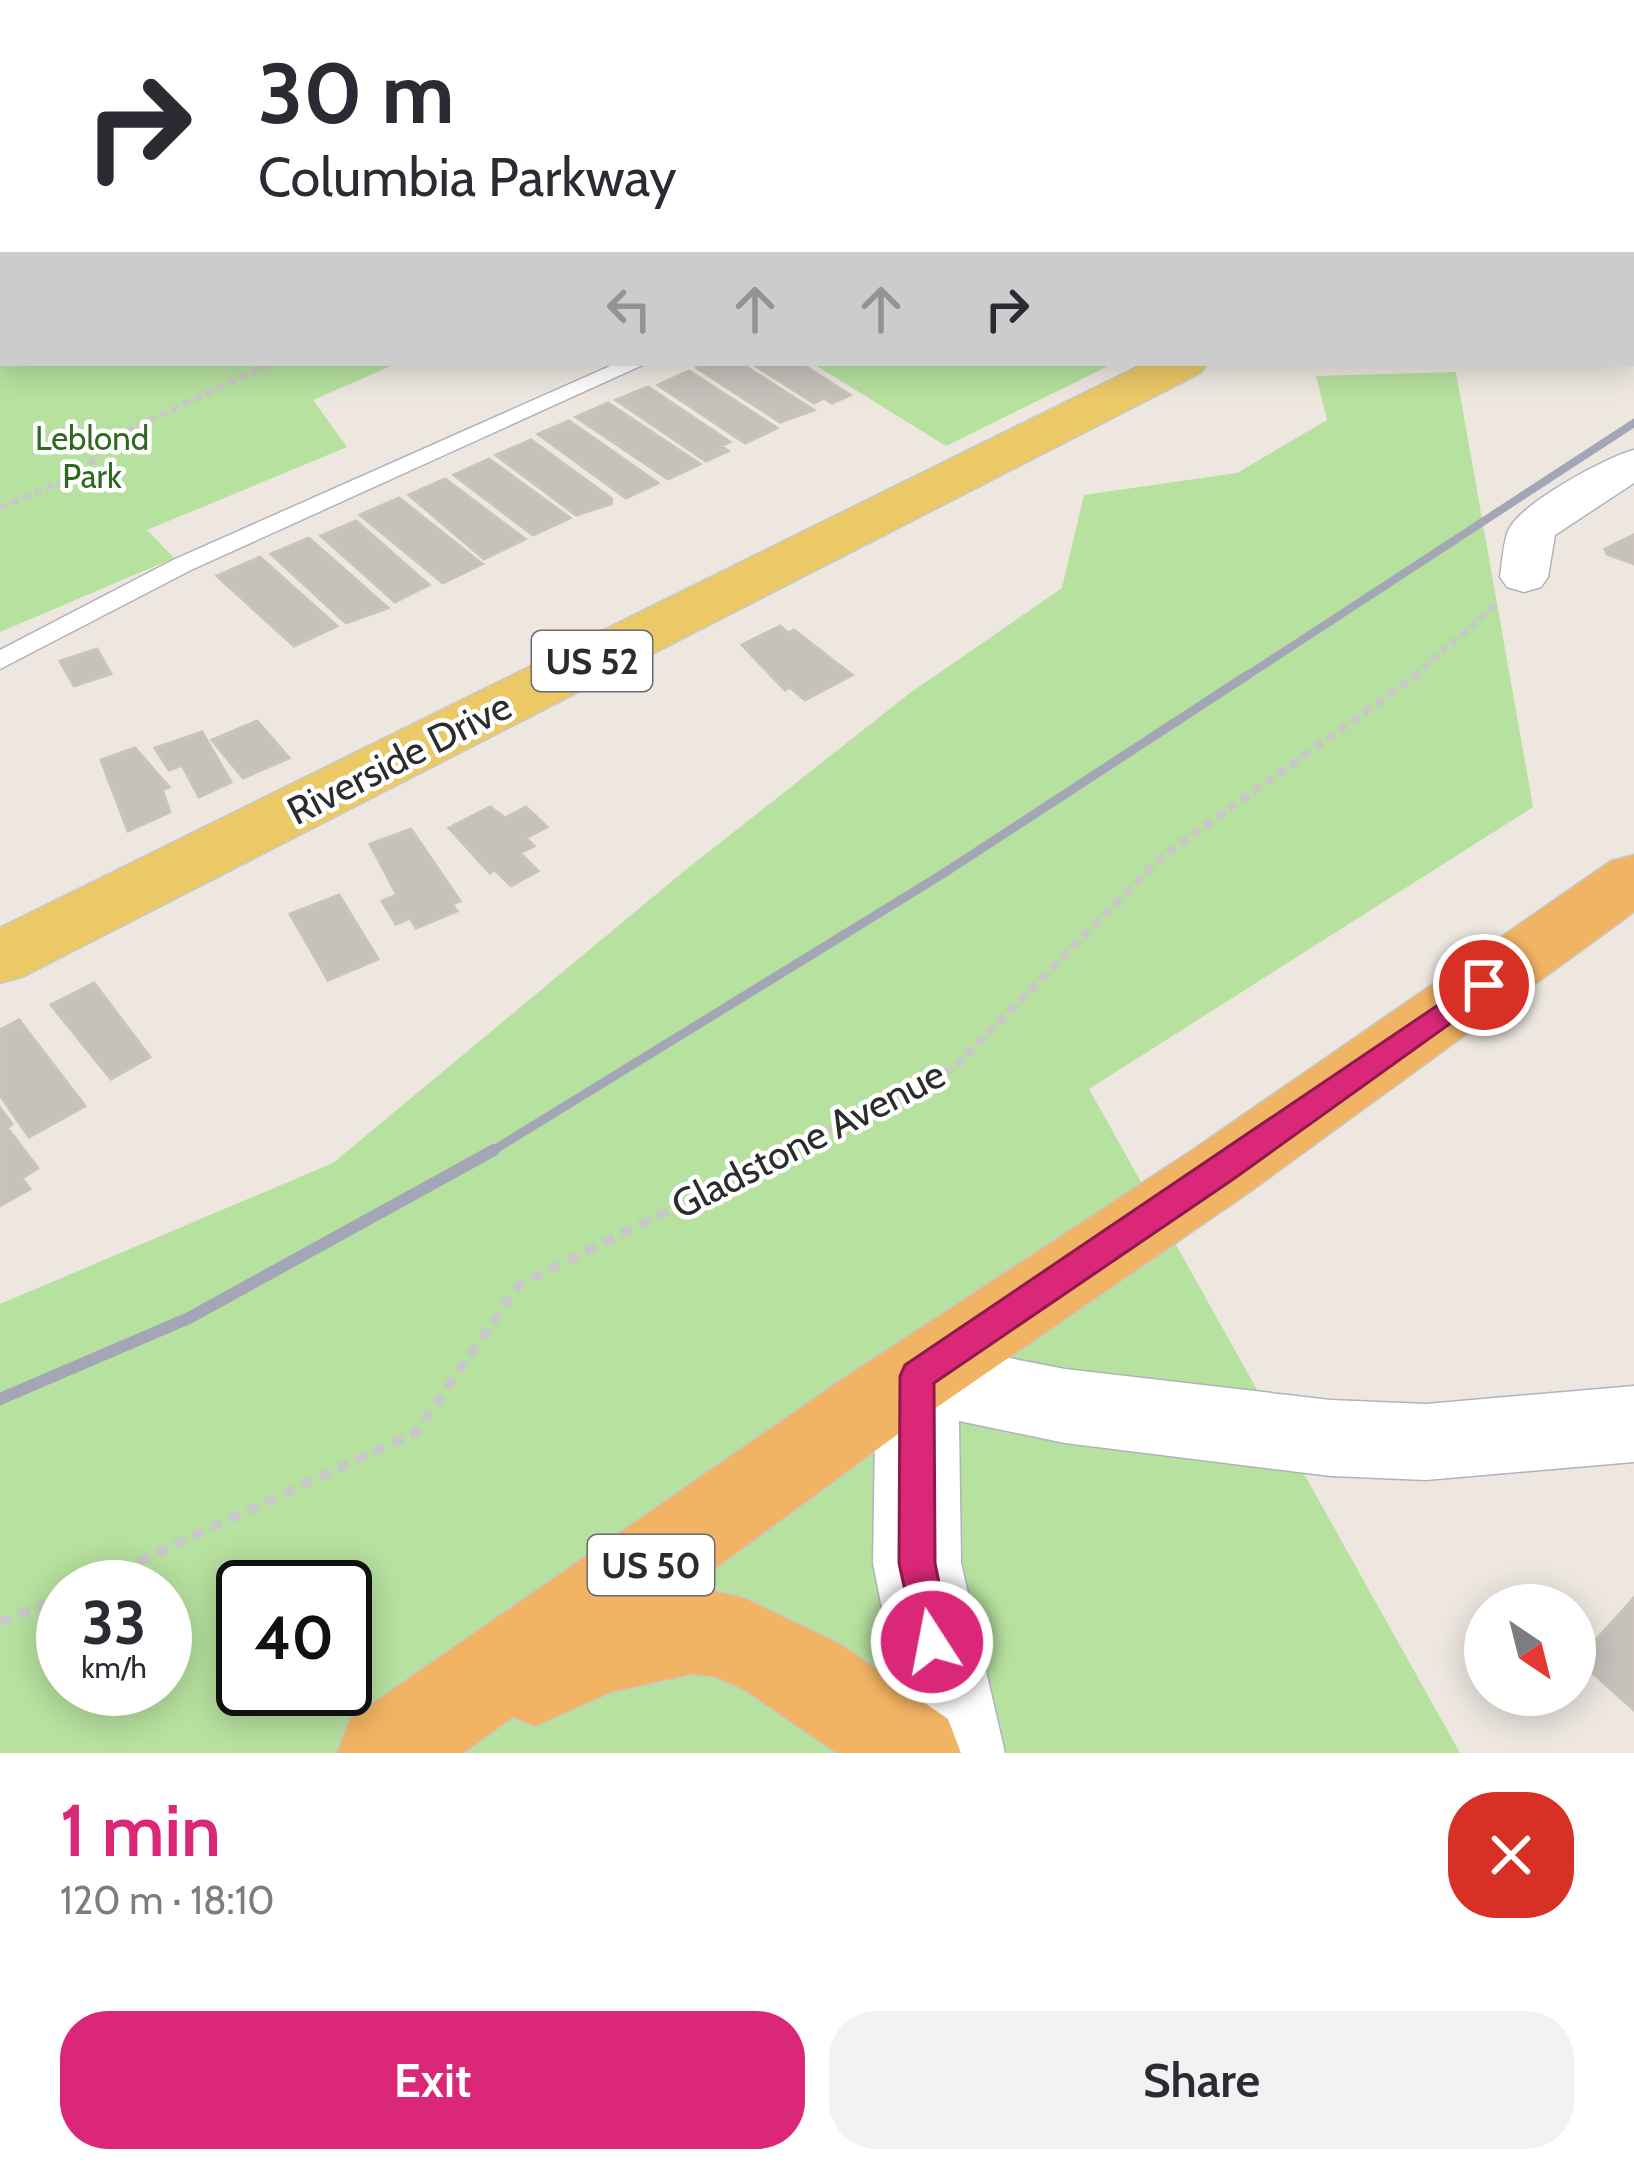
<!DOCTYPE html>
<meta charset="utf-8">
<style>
:root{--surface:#fff;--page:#f2f2f3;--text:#2b2b33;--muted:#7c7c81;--accent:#db2777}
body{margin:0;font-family:Cabin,sans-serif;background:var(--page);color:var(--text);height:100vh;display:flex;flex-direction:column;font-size:45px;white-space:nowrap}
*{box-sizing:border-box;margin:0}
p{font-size:39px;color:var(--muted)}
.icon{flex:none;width:66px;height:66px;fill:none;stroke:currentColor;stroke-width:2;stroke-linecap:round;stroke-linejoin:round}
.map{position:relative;height:1753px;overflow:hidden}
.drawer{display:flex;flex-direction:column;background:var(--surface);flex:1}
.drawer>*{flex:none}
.hud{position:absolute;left:0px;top:0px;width:1635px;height:366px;box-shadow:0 6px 30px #0003;background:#fff;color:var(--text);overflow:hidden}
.needle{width:78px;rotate:145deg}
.fabs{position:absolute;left:1464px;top:1584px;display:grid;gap:24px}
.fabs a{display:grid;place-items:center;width:132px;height:132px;border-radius:50%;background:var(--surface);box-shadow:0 6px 30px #0003;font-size:60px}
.speed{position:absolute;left:36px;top:1560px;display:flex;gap:24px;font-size:60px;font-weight:700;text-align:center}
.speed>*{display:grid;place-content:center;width:156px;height:156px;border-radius:50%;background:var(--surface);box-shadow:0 6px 30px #0003;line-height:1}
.speed small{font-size:30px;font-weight:400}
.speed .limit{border:6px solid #111;border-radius:18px;background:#fff;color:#111}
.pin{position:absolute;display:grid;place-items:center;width:102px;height:102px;color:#fff;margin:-51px;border:6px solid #fff;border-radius:50%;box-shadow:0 3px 12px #0007}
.me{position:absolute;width:132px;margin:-66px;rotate:349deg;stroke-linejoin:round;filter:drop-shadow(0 0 9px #0008)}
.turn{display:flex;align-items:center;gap:42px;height:252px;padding:0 60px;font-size:54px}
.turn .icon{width:156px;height:156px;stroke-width:2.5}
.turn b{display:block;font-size:84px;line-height:102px}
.lanes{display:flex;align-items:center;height:114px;padding:0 60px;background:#0003;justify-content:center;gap:60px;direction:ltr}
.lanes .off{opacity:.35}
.round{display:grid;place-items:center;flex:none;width:126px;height:126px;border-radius:48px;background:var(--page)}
.overview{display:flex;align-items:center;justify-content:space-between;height:204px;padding:0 60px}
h1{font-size:72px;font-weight:600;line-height:90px;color:var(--accent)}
.cta{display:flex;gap:24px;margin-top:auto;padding:24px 60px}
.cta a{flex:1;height:138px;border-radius:48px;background:var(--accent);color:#fff;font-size:48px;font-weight:600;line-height:138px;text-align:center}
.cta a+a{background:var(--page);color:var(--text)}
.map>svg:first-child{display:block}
</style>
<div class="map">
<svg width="1634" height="1753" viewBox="0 0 1634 1753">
<rect width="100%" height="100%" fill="#ede7e0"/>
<!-- green -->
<path fill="#b7e19f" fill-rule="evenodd" d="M1020,0h614v101l-2,-98h-621z
M0,324l3,39h395l-85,37 34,47 -200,83 27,28 -174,74z
M812,363h302l-168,83z
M1456,372l77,435 -444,282 371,664h-1460v-449l333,-141 350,-291 227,-179 152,-105 22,-93 153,-22 90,-53 -11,-44zM63,1587h102v102h-102zM243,1587h102v102h-102z"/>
<!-- water -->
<path fill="#78ceea" d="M0,0h1114l-1111,3 -3,357z"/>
<!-- building -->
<path fill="#c6c1bb" stroke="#c9c3b9" stroke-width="3" d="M709,363h31l74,47 -34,12 -83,-54z
M751,363h49l50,32 -18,8 -8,-5 -10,5z
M689,371l88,57 -32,15 -87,-58z
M648,387l82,55 -9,4 7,5 -22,10 -90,-61z
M608,403l92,61 -32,15 -92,-62z
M569,421l89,62 -32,15 -88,-64z
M531,440l81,59 -1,5 -35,11 -80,-60z
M489,459l81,59 -37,17 -79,-60z
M445,479l80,60 -41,20 -75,-64z
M399,498l83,66 -39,19 -83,-68z
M356,521l73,64 -34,17 -74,-66z
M1634,535v29l-27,-10 -2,-5z
M309,538l79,70 -42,15 -75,-69z
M260,557l77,69 -43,20 -77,-70z
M780,626l8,7 6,-3 58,45 -47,25 -15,-13 -5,3 -43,-45z
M97,649l14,25 -37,12 -14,-25z
M257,721l32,37 -46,20 -31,-38z
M202,732l29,50 -32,15 -17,-32 -13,5 -14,-22z
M135,748l34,39 -7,3 8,22 -42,19 -27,-71z
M490,807l15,11 21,-11 21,20 -21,11 8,8 -14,7 18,18 -27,15 -16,-16 -5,3 -41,-45z
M411,829l49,72 -8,3 5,7 -41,17 -6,-10 -14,6 -14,-23 15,-6 -27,-51z
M339,895l39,64 -50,21 -38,-66z
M94,983l56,74 -39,22 -60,-74z
M19,1020l66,86 -56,31 -29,-42v-65z
M0,1108l12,16 -5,4 31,40 -16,10 8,11 -29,16z
M1634,1598v112l-56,-50z"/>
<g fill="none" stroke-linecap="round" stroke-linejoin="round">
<defs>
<path id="service" d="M617,363h30l-456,207 -191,99v-19l173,-90z"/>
<path id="minor" d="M1634,450v33l-79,52 -7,42 -7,10 -17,5 -17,-5 -7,-10c2,-14 3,-33 8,-46 11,-27 98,-74 126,-81z"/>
<path id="tertiary" d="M917,1340l148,29 266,31 95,4 208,-18v76l-208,18 -95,-4 -266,-33 -106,-22 2,142 44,190h-94l-38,-190 3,-187 12,-26z"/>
<path id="primary" d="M1634,126v26l-2,1v-26z
M1145,363h63l-8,10 -1176,603 -24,7v-55z"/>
<path id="trunk" d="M1634,855v57l-386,281 -350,241 -207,152 53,12 96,46 108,75 13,34h-124l-94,-64 -27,-12 -24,-3 -81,18 -76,34 -22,-9 -50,36h-126l13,-34 488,-337 356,-233 417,-288z"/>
</defs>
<!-- service casing -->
<use href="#service" stroke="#b0b2bc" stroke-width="3"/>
<!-- minor casing -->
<use href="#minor" stroke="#b0b2bc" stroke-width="3"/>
<!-- tertiary casing -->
<use href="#tertiary" stroke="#b0b2bc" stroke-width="3"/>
<!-- primary casing -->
<use href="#primary" stroke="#c8c8c8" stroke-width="3"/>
<!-- trunk casing -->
<use href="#trunk" stroke="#c8c8c8" stroke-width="3"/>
<!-- path-far3 -->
<path stroke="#c8c8c8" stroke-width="4.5" stroke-dasharray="6 4.5" stroke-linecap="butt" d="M1372,3l9,-3"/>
<!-- path-far2 -->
<path stroke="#c8c8c8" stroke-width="6" stroke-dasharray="8 4.5" stroke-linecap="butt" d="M0,508l77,-33 43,-41 152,-71
M1414,677l83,-74"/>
<!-- path-far1 -->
<path stroke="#c8c8c8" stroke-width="8" stroke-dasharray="9 6" stroke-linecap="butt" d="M783,1153l171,-85 205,-209 259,-185"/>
<!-- path -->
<path stroke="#c8c8c8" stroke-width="9" stroke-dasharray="12 8" stroke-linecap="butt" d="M84,1587l332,-155 103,-147 271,-135
M0,1622l63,-25"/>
<!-- service -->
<use href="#service" fill="#fff" fill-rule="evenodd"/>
<!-- minor -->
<use href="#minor" fill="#fff" fill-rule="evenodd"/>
<!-- tertiary -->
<use href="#tertiary" fill="#fff" fill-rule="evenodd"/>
<!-- primary -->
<use href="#primary" fill="#ebc967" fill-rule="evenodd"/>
<!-- trunk -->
<use href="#trunk" fill="#f1b464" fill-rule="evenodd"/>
<!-- rail-far2 -->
<path stroke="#a2a6b6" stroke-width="8" d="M1245,677l389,-254"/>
<!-- rail-far1 -->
<path stroke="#a2a6b6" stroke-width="9" d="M489,1153l452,-278 308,-201"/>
<!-- rail -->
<path stroke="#a2a6b6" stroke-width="12" d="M0,1399l189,-81 305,-168"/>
</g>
<!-- route -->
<path fill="#db2777" stroke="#8e194d" stroke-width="3" d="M1484,974l14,11 -4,7 -262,188 -298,203 1,180 16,79 -5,13 -14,5 -13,-5 -20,-92 1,-187 5,-11z"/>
<g text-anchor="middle" stroke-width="9" stroke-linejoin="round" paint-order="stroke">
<!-- far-park labels -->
<g font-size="33" fill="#2f681e" stroke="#fff">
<text x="92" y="450">Leblond<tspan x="92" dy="38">Park</tspan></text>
</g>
<!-- shield labels -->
<g fill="#fff" stroke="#6b6b6b" stroke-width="3">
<rect x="532" y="631" width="120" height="60" rx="9"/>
<rect x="588" y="1535" width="126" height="60" rx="9"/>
</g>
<g font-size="36" font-weight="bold" fill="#2c2c2c">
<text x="592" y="674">US 52</text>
<text x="651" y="1578">US 50</text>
</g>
<!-- street labels -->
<g font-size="39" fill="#2c2c2c" stroke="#fff">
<text transform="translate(399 758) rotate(-27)" y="14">Riverside Drive</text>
<text transform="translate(808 1139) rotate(-27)" y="14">Gladstone Avenue</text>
</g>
</g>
</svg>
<div class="fabs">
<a><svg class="needle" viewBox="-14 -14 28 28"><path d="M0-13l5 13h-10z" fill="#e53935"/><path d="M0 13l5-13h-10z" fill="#7c7c81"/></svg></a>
</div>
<div class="speed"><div>33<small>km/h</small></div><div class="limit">40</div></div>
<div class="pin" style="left:1484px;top:985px;background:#d93025"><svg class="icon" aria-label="arrive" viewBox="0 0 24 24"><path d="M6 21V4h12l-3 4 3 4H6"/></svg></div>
<svg class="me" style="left:932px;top:1642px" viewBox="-20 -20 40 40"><circle r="17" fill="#db2777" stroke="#fff" stroke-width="3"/><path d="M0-11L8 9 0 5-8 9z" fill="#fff"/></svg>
<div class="hud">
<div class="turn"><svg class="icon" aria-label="right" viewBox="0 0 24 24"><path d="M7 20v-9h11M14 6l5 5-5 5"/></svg><div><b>30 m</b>Columbia Parkway</div></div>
<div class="lanes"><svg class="icon off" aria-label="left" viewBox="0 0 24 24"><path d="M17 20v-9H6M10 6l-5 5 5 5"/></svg><svg class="icon off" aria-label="ahead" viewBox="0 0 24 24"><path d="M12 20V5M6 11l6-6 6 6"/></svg><svg class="icon off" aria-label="ahead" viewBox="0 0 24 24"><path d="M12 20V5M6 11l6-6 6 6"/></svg><svg class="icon" aria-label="right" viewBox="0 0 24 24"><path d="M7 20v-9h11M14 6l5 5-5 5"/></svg></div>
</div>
</div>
<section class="drawer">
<div class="overview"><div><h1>1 min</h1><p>120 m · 18:10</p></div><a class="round" style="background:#d93025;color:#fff"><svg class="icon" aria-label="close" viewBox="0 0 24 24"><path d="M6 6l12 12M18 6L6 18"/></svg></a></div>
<div class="cta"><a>Exit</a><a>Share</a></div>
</section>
